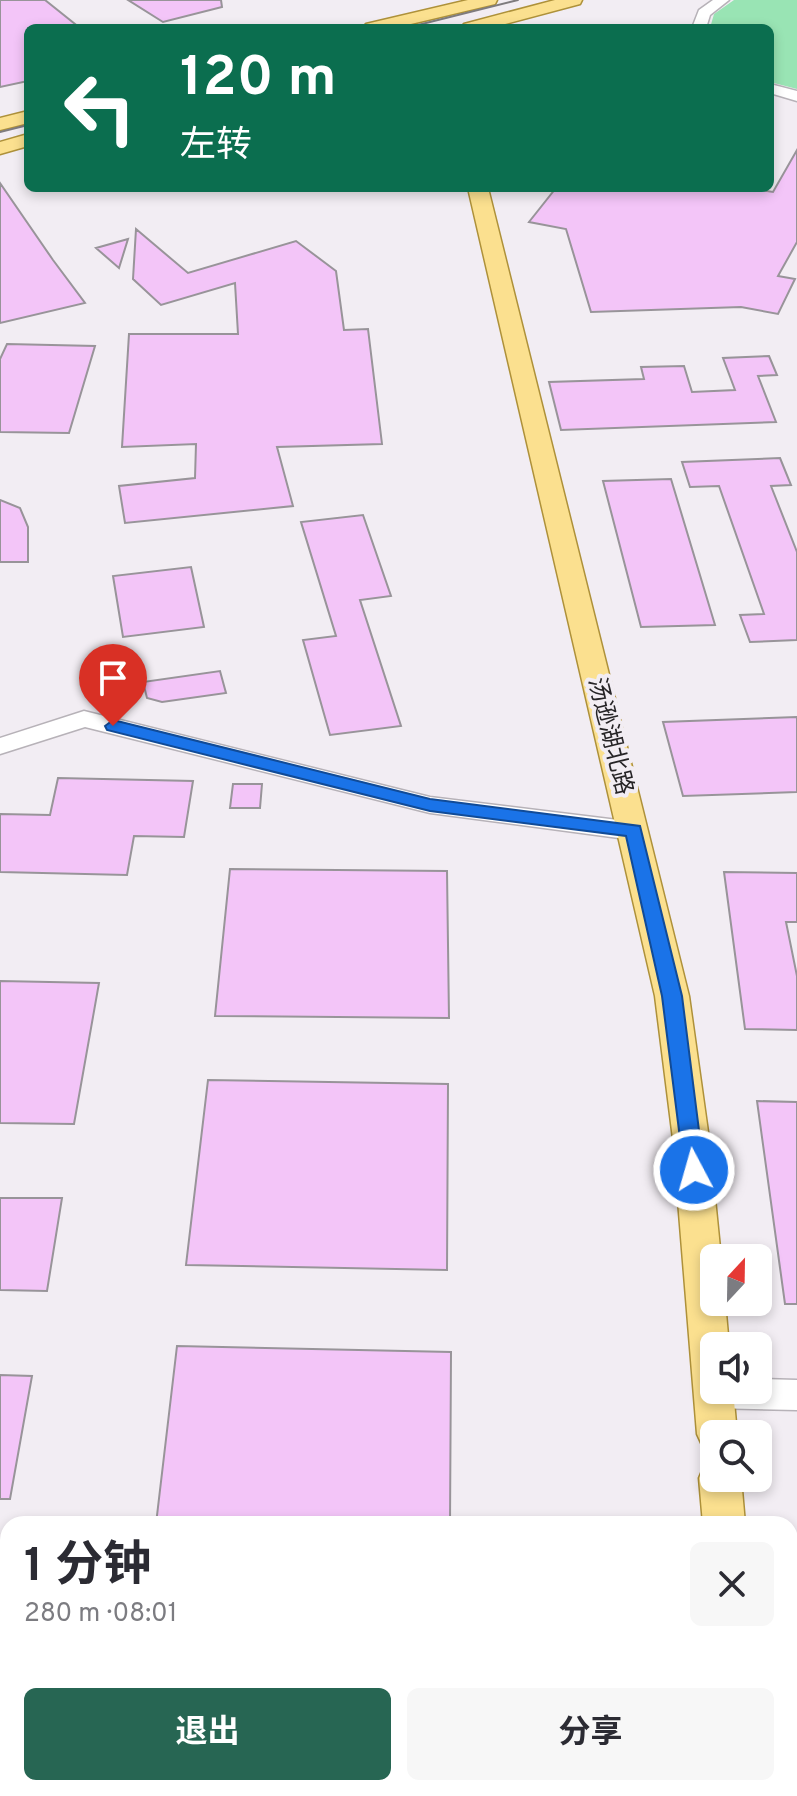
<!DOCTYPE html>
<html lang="zh">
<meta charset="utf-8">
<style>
:root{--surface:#fff;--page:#f7f7f7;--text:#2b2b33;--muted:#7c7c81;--accent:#276653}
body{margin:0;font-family:Overpass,"Noto Sans SC",sans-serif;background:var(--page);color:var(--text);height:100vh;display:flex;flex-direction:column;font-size:30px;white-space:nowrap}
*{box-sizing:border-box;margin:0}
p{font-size:26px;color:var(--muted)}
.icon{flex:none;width:44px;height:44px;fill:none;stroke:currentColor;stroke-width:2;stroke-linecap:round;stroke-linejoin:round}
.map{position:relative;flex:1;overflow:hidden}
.panel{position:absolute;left:0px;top:1516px;width:798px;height:280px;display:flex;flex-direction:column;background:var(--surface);border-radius:24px 24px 0 0;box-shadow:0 4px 12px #0003}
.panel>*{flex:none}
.guide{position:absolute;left:24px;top:24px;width:750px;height:168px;border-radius:12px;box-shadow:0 4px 12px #0003;background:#0b6e4f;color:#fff;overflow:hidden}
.needle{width:52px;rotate:22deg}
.tools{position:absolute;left:700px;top:1244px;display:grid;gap:16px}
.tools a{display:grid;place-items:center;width:72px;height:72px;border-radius:12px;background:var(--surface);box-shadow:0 4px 12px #0003;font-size:40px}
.pin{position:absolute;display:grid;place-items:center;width:68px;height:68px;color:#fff;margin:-82px -34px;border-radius:50% 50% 50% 0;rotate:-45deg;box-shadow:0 0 8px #0007}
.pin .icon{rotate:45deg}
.me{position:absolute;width:88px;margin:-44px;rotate:354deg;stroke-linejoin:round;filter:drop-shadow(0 0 6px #0008)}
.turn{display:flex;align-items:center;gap:28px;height:168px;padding:0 24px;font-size:36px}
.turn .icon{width:104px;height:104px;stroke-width:2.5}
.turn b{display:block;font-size:56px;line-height:68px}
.round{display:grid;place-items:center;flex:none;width:84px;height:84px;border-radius:12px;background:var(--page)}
.headline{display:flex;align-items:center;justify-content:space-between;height:136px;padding:0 24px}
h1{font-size:48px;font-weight:700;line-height:60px}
.cta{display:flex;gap:16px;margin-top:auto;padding:16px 24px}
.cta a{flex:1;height:92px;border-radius:12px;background:var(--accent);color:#fff;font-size:32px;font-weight:700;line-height:92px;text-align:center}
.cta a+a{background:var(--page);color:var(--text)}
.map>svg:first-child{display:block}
</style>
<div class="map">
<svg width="797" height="1796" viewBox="0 0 797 1796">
<rect width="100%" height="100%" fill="#f2edf3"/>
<!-- green -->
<path fill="#99e4b4" d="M734,0h63v89l-27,-7v-54h-60l4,-14z"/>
<!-- building -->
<path fill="#f3c5f8" stroke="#989499" stroke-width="2" d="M0,0h45l35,28h-52v53l-28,6z
M128,0h93l1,7 -59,15z
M797,150v92l-19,34 17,3 -17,35 -37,-7 -150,5 -25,-83 -37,-7 27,-34h191l26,4z
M0,183l53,77 32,43 -85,20z
M136,229l52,44 108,-32 40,30 8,59 24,-1 14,115 -105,3 16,59 -168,17 -6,-37 76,-8 1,-34 -74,3 7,-113h109l-3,-51 -74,22 -28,-26z
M128,239l-9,29 -23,-20z
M7,344l88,2 -26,87 -69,-1v-73z
M769,356l8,19 -19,1 18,46 -215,8 -12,-48 95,-3 -3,-12 43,-1 8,26 43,-2 -12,-32z
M780,458l11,27 -20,1 26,66v88l-47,2 -10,-27 24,-1 -45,-128 -29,1 -8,-25z
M671,479l44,146 -74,2 -38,-146z
M0,500l20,8 8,19v35h-28z
M363,515l28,81 -31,4 41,126 -71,9 -27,-95 33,-4 -35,-114z
M191,567l13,60 -81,10 -10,-61z
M220,671l6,22 -64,9 -15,-4 -4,-16z
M797,717v75l-114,4 -20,-74z
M58,778l135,3 -9,56 -50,-1 -7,39 -127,-3v-58l50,1z
M233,784h29l-2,24h-30z
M230,869l217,2 2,147 -234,-2z
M724,872l73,1v49h-11l11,54v54l-52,-1z
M0,981l99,2 -25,141 -74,-1z
M208,1080l240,4 -1,186 -261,-5z
M757,1101l40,1v202h-12z
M0,1198h62l-15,93 -47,-1z
M177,1346l274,6 -1,172h-294z
M0,1375l32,1 -22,123h-10z"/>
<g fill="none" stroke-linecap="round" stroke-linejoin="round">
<defs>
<path id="minor" d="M713,0h16l-19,15 -4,13h-14l7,-18z
M770,84l27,7v10l-27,-8z
M84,711l346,86 204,25 9,3 4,6 -4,6 -9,3 -204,-27 -345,-86 -85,27v-16z
M713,1378l1,12h44v-11l39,1v30l-84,-2 -12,-5 -4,-10 4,-10z"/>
<path id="major" d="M468,0h29l-2,4 -101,24h-31l3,-4z
M555,0h27l-2,4 -90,24h-29l3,-4z
M28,111v12l-28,7v-12z
M28,134v12l-28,8v-12z
M468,188h20l201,808 20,143 12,119h-7v44h11l4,44h-15v44h19l4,44h-23v17l-11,-4 -6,-13 -24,-295 -18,-143z
M714,1461v17h27l4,46h-42l-4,-46 6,-14z
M725,1788h46l2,8h-48z"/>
</defs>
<!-- minor casing -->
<use href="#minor" stroke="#b7b2b8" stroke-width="3"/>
<!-- major casing -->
<use href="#major" stroke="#ae913a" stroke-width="3"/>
<!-- minor -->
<use href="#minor" fill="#fff" fill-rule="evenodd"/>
<!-- major -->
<use href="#major" fill="#fbe08f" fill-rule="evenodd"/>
<!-- tram -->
<path stroke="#7e7b7e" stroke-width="2" d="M406,28l112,-28
M0,132l28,-7"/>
</g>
<!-- route -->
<path fill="#1a73e8" stroke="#114b97" stroke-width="2" d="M113,720l317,79 210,27 42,170 22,174 -3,6 -7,3 -7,-3 -3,-6 -22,-174 -36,-160 -196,-25 -323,-81 -2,-4z"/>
<g text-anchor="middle" stroke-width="8" stroke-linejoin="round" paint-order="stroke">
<!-- street labels -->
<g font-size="24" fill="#262426" stroke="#f2edf3">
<text transform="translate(611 736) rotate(76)" y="8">汤逊湖北路</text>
</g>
</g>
</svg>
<div class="tools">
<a><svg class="needle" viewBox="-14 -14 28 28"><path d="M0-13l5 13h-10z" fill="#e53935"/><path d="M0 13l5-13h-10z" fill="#7c7c81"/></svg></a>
<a><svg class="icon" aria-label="sound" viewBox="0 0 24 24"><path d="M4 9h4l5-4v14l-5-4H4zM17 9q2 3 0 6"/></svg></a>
<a><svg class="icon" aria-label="search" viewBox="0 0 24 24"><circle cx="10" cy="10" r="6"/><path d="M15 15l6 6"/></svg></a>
</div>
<div class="pin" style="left:113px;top:726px;background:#d93025"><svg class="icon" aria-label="arrive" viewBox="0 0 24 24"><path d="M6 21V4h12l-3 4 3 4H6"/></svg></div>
<svg class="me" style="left:694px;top:1170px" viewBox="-20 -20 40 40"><circle r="17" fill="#1a73e8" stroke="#fff" stroke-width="3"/><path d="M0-11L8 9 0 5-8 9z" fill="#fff"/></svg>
<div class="guide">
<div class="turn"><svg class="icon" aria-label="left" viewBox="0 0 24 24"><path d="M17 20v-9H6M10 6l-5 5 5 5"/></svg><div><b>120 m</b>左转</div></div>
</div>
<section class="panel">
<div class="headline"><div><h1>1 分钟</h1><p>280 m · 08:01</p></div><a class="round"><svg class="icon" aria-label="close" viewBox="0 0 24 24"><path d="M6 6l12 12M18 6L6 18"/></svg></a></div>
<div class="cta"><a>退出</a><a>分享</a></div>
</section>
</div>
